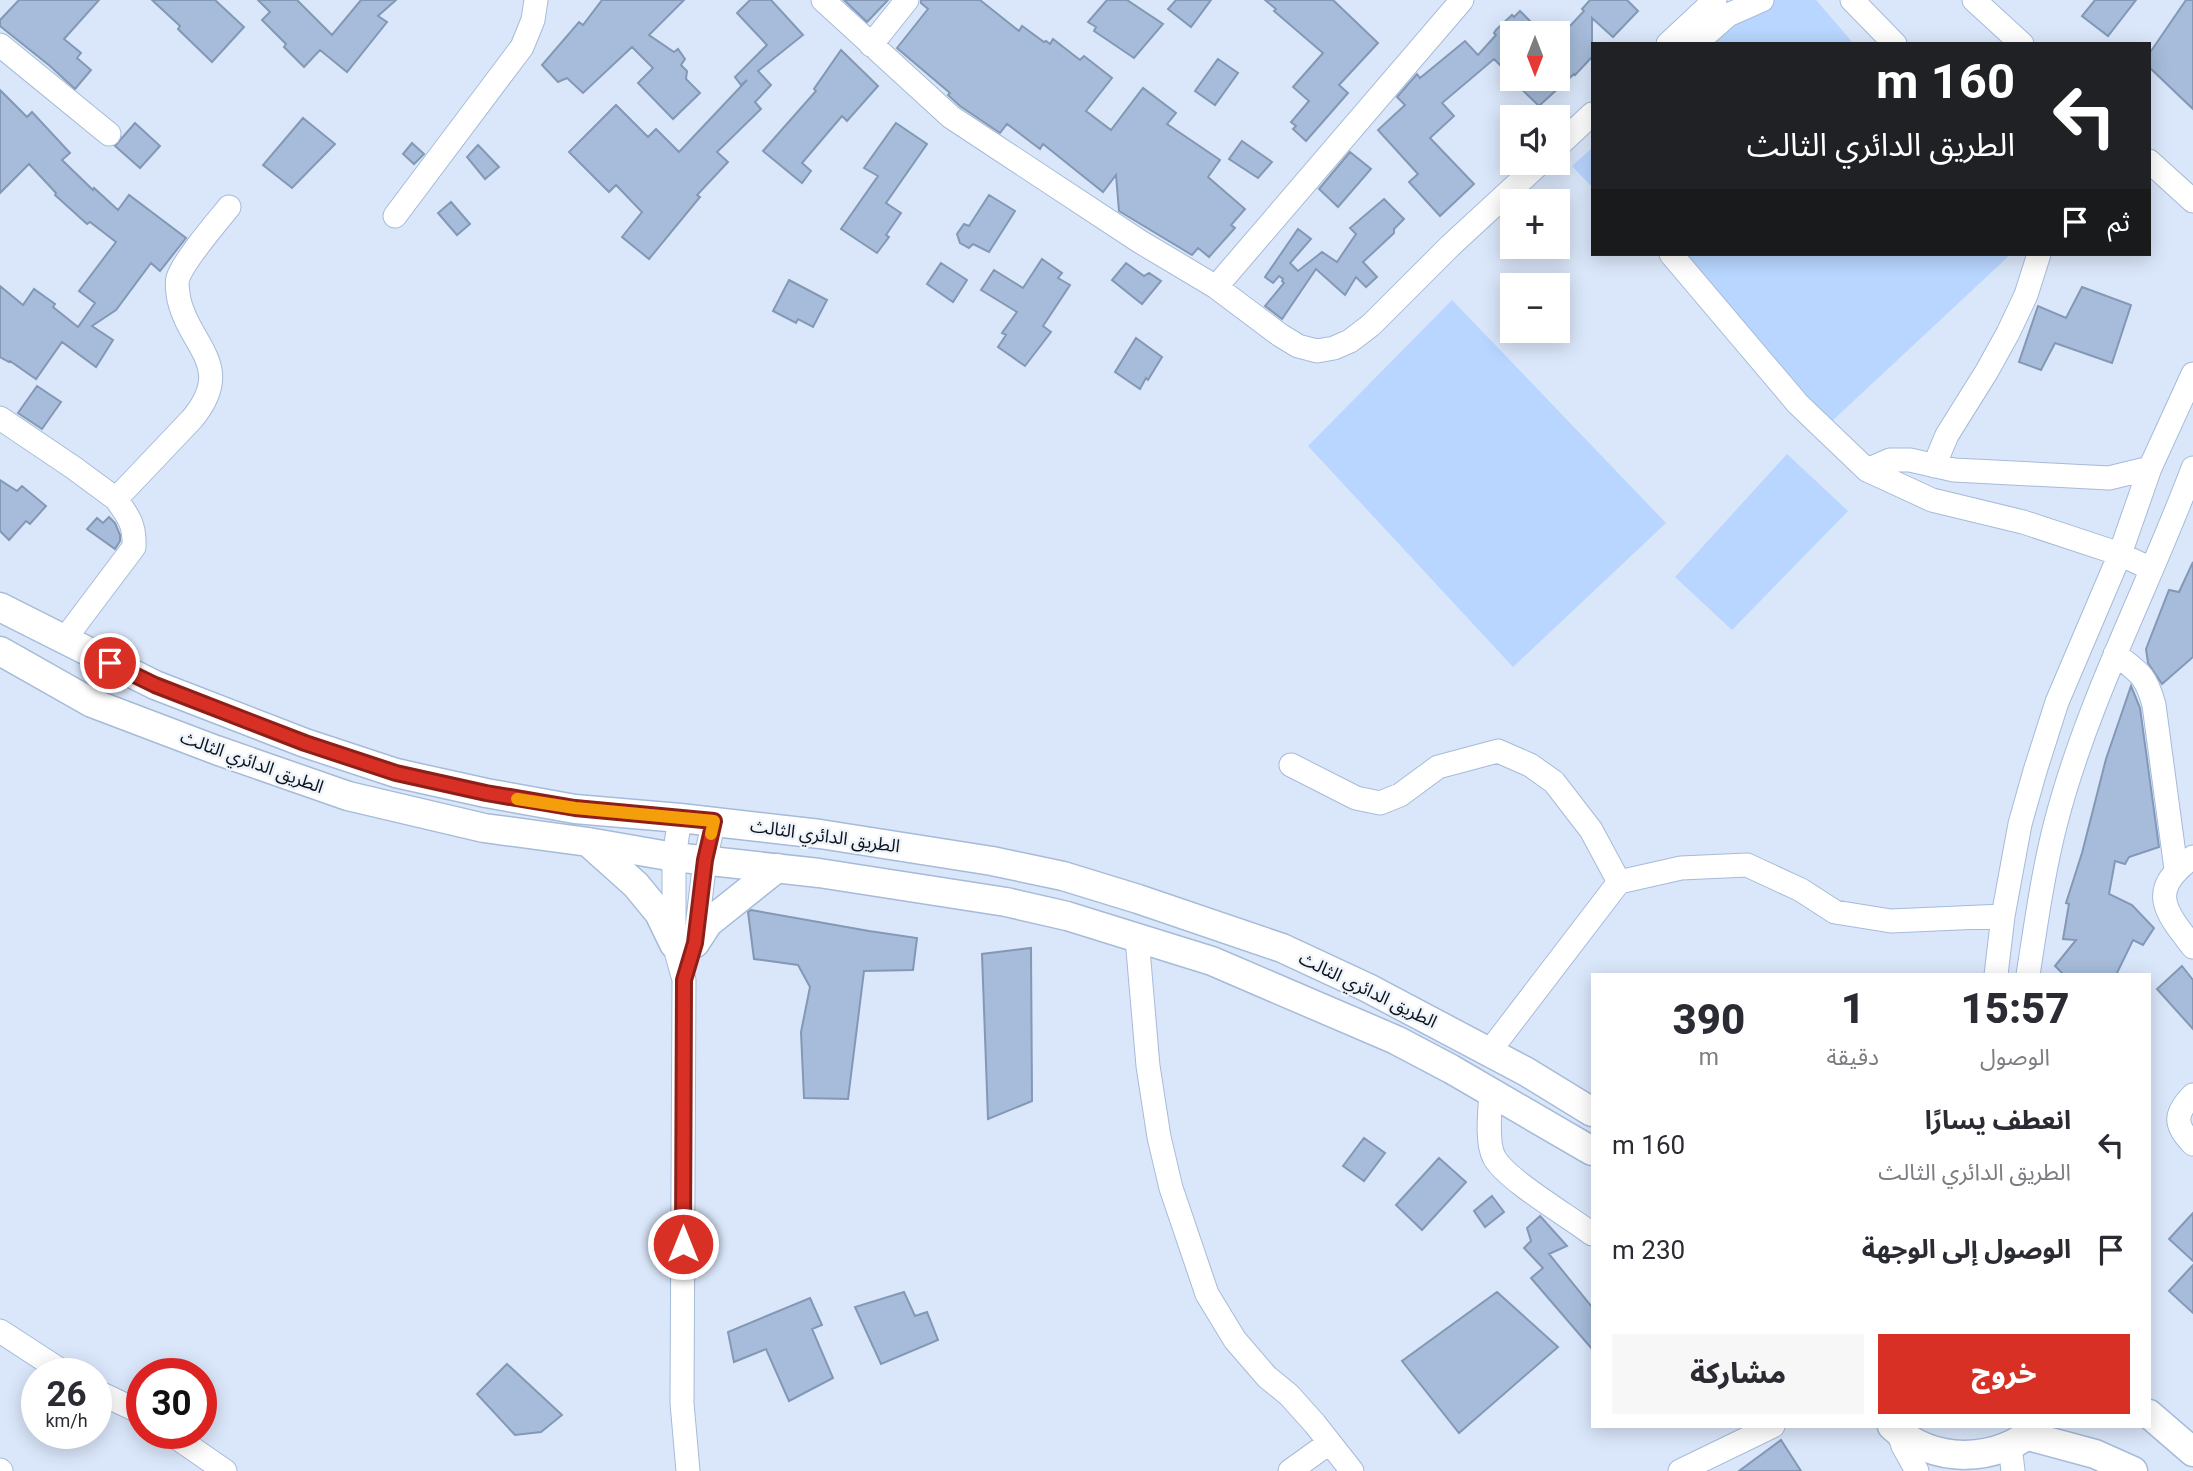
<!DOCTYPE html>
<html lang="ar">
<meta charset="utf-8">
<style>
:root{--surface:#fff;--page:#f7f7f7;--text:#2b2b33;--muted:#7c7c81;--accent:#d93025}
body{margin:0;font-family:Roboto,"Noto Sans Arabic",sans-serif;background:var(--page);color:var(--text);direction:rtl;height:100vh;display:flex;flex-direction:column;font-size:26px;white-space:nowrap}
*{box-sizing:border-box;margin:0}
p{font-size:23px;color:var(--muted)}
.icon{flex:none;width:38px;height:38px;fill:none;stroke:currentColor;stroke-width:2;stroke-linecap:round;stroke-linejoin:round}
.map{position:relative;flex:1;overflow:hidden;direction:ltr}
.details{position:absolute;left:1591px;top:973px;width:560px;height:455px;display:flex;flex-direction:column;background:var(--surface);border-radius:0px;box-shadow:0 4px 18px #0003;direction:rtl}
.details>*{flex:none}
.banner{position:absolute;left:1591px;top:42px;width:560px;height:214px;border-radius:0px;box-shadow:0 4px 18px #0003;direction:rtl;background:#202124;color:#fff;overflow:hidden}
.needle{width:46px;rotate:180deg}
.fabs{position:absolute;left:1500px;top:21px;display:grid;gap:14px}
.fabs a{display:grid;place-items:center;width:70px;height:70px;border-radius:0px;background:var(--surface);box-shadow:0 4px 18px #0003;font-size:35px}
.speed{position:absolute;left:21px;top:1358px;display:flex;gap:14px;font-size:35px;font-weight:700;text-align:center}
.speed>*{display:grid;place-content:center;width:91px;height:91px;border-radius:50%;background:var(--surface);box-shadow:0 4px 18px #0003;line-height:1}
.speed small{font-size:18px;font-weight:400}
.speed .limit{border:10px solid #d22;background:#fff;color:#111}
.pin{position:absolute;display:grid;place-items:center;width:60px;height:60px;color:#fff;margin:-30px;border:4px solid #fff;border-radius:50%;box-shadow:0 2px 7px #0007}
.me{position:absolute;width:77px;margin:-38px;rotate:0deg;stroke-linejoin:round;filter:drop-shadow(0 0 5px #0008)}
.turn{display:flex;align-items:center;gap:24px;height:147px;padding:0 21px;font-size:32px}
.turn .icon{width:91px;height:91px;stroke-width:2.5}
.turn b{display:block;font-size:49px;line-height:60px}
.then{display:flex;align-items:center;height:66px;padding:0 21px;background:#0003;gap:14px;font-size:26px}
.eta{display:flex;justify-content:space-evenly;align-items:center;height:119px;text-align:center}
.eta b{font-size:42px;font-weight:800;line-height:49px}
.cta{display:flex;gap:14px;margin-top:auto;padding:14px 21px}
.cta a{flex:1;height:80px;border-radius:0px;background:var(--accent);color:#fff;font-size:28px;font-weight:800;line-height:80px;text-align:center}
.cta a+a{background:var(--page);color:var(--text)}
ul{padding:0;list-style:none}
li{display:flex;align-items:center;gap:21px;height:105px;padding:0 21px}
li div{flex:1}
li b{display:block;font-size:26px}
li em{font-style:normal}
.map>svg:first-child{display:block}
</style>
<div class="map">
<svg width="2193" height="1471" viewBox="0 0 2193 1471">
<rect width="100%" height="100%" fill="#dae7fa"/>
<!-- green -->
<path fill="#b8d6ff" d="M1760,0h56l38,44h-144z
M1592,148v39l-20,-21z
M1661,254h350l-180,168z
M1452,300l214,223 -153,144 -205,-221z
M1787,454l61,57 -116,119 -57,-53z"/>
<!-- building -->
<path fill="#a6bcda" stroke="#8398b5" stroke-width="2" d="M19,0h80l-35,39 17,14 -4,5 14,12 -16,19 -25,-23 -50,-40v-6z
M152,0h63l29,27 -32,35 -34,-33 2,-3z
M258,0h39l35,35 29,-35h35l-18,16 9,6 -40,50 -27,-22 -16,17 -20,-20 2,-3 -24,-24 8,-8z
M602,0h82l-35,35 25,17 4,-3 7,10 -4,6 6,6 -1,8 14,14 -27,26 -35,-36 15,-15 -21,-21 -49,46 -16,-15 -9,4 -16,-17 37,-43 4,3z
M750,0h21l32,35 -45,36 13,14 -16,17 6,7 -44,43 11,10 -31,33 3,2 -51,62 -27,-22 20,-25 -26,-27 -7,7 -40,-40 47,-47 32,32 8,-8 23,23 68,-72 -6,5 -6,-8 32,-32 -30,-32z
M844,0h44l-21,22z
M921,0h59l39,31 3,-5 22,16 2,-1 4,3 3,-5 27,21 4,-4 28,22 -26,33 25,19 32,-42 33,25 -9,11 53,36 -12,17 37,32 -14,16 4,3 -26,29 -11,-9 -6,7 -73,-44 -3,-36 -13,17 -60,-48 -3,5 -33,-25 -7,9 -40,-27 -12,-11 2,-2 -53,-45 31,-39 -7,-6z
M1107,0h20l36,24 -29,34 -40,-27 2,-4 -8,-5z
M1176,0h35l-20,27 -23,-18z
M1265,0h68l45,43 -39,42 9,8 -42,48 -13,-12 3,-3 -5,-4 18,-21 -16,-14 30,-34 -49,-42 2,-2z
M1590,0h37l11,11 -25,26 -21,-19v39l-17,18 -1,-1 -35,32 -28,-27h47v-40l26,-28 -2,-2z
M2095,0h41l-28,36 -26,-20z
M2186,0h7v109l-44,-42v-13z
M1520,11l15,15 -7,7h-16v18l-12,14 -6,-6 -52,44 12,13 -24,22 44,46 -34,32 -31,-34 9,-8 -40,-44 27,-25 -8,-8 20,-23 3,4 45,-37 13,14 18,-20 -2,-2 2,-3 16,-15 2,2z
M841,50l37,36 -31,35 -5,-5 -40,47 9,8 -9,12 -39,-32 53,-60 -2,-2z
M1218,59l20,14 -23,32 -20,-14z
M0,90l27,27 5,-5 38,41 -8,7 31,30 1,-2 24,22 11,-15 57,43 -26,33 -9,-8 -35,47 -24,16 21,14 -17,27 -34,-25 -26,37 -26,-18 -1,1 -9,-5v-71l23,19 11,-16 21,15 -2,3 25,20 17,-24 -16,-12 37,-49 -26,-20 -3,2 -32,-29 1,-2 -27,-29 -29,29z
M303,118l32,26 -43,44 -29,-23z
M135,123l25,23 -20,22 -25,-22z
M896,123l31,21 -41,59 15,10 -15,22 3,2 -12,16 -36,-24 37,-53 -14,-8z
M1242,141l30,21 -14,16 -29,-19z
M412,143l12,11 -10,10 -11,-10z
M478,145l21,22 -14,12 -18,-22z
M1350,152l21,17 -33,38 -19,-18z
M989,195l26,16 -26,41 -16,-8 -4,4 -9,-5 -3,-9 7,-10 5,2z
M1384,199l20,20 -10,10v4l-31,29 14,15 -11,10 -10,-10 -11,18 -29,-26 -34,50 -17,-13 19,-23 -2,-2 1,-2 -4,-3 -6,7 -8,-6 33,-48 13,10 -21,24 8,8 24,-19 15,10 19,-28 -6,-6z
M451,202l19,22 -13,11 -19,-22z
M1042,259l20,14 -4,5 12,7 -27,41 8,6 -26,34 -27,-19 8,-12 -4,-2 15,-21 -36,-22 13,-20 29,18z
M941,263l26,17 -14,22 -26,-18z
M1126,263l18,13 5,-3 12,8 -19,23 -30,-24z
M789,280l38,20 -14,27 -15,-8 -2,4 -23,-12z
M2082,287l49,18 -19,58 -57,-20 -14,27 -22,-8 19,-56 28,12z
M1136,338l26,19 -14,23 -2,-2 -6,11 -25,-17z
M37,386l24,16 -19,27 -24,-16z
M0,480l17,11 5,-5 24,20 -16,18 -4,-3 -17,19 -9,-9z
M109,517l6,6 5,12v6l-5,8 -28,-20 10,-11 6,5z
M2193,562v95l-31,27 -14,-21 -2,-14 23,-59 10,2z
M2131,686l9,22 19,139 -30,10 -4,7 -10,-3 -6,33 23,11 22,23 -11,17 -10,-5 -17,35h-52l-9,-9 21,-26 -13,-1 6,-35 -3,-1 16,-50 24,-94z
M751,910l118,21 48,7 -4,32 -49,1 -16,128 -44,-1 -3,-66 9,-45 -12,-22 -44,-6 -6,-47z
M1031,948l1,153 -44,18 -6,-165z
M2182,966l11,14v49l-36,-40z
M1364,1138l21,15 -21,28 -21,-15z
M1439,1158l27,24 -44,48 -26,-25z
M1492,1196l12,16 -19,15 -11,-16z
M2193,1213v48l-24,-22z
M1540,1216l27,30 -18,8 43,53v42l-61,-71 12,-10 -19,-20 7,-7 -4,-13z
M2193,1265v48l-24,-22z
M904,1292l11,24 12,-4 11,28 -57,24 -26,-57z
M1497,1292l61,55 -99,86 -57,-72z
M810,1298l12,27 -10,4 21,49 -44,23 -23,-52 -32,13 -6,-30z
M507,1364l55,51 -21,17 -26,3 -38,-41z
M1781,1440l20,31h-62z"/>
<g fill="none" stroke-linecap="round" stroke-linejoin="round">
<defs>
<path id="minor" d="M823,0l128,117 188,124 77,46 64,48 18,11 19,5 17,-3 16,-7 21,-16 79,-79 90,-83
M1852,0l43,44
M1974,0l48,44
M1668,44l47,-44
M1695,44l33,-29 34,-15
M0,45l109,89
M871,45l36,-45
M1558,146l34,-32
M2149,161l44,40
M395,216l127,-169 11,-27 3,-20
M1671,254l127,150 69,66 23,-10h20l44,10 155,8 41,-10
M1216,287l246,-287
M0,418l74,50 42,31 76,-80c44,-53 -2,-72 -13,-119 -1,-7 -3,-16 -1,-22 6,-18 38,-55 51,-71
M1934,466l13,-31 40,-64 21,-38 18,-38 13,-41
M1867,470l65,30 91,22 97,32 31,15
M64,640l70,-93c1,-22 -5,-30 -18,-48
M2115,654c24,18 31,21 39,51l22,164
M1291,765l65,33 24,5 20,-8 38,-28 60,-16 32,14 24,17 37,48 28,52
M680,818l-6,39v87l10,36 -2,423 6,68
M2193,857c-45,33 -30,52 0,90
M1137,938l11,128 11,71 12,51 36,106 28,46 32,37 22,18 26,29 37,47
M695,944l10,-84 9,-39
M1996,975l7,-59 17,-92 15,-53 22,-69 63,-148 30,-86 43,-94
M2028,975c8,-51 15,-103 28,-153 32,-123 93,-236 137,-354
M1489,1052l130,-170 62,-14 66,-3 54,25 34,22 56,9 112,-5
M1491,1092c-1,18 -5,50 3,65 11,22 76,60 98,77
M2193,1095c-19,19 -19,30 0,49
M0,1331l66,43
M96,1391l46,22
M170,1433l55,38
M1899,1433l4,13 14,25
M2010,1446l3,25
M0,1470l1,1
M1290,1471l39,-28
M1680,1471l93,-45"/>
<path id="major" d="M0,607l155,78 150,58 91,30 90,20 89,16 105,9 140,16 172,27 71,15 75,23 144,49 86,40 157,83 67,41
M0,651l92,52 124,47 132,46 136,32 104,14 86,15 145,16 187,29 61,14 145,45 184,79 55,29 141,82
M588,842l48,43 23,28 15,31
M695,943l13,-20 69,-55
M2149,1414l44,38
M1892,1426c41,39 105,38 147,0
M2028,1436l67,18 38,17"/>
</defs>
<!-- minor casing -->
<use href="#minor" stroke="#a5bbd9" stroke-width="25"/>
<!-- major casing -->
<use href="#major" stroke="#a5bbd9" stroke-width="31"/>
<!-- minor -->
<use href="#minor" stroke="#fff" stroke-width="23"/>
<!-- major -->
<use href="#major" stroke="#fff" stroke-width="28"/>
</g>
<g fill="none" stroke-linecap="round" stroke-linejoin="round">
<defs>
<path id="route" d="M110,663l45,22 150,58 91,30 90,20 89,15 139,13 -9,39 -10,83 -11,37 -1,264"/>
</defs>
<!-- route casing -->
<use href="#route" stroke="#8d1f18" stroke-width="18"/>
<!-- route -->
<use href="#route" stroke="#d93025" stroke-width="12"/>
<!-- slow -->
<path stroke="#f59e0b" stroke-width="12" d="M517,799l58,9 139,13 -3,13"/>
</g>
<g text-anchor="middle" stroke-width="5" stroke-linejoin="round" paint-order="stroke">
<!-- street labels -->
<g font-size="18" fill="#0b131d" stroke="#eff4fa">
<text transform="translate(252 762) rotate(20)" y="6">الطريق الدائري الثالث</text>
<text transform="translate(825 836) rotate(8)" y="6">الطريق الدائري الثالث</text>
<text transform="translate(1368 990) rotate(26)" y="6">الطريق الدائري الثالث</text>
</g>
</g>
</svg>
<div class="fabs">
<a><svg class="needle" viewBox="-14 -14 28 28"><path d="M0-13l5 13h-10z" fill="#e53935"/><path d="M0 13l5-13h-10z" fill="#7c7c81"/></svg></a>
<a><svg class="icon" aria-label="sound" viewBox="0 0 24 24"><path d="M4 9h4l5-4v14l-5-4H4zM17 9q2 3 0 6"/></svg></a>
<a>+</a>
<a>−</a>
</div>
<div class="speed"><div>26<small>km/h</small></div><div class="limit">30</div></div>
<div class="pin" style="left:110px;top:663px;background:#d93025"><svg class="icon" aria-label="arrive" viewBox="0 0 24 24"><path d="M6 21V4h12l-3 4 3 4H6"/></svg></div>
<svg class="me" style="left:683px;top:1244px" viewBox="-20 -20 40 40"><circle r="17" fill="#d93025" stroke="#fff" stroke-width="3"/><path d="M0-11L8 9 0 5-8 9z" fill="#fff"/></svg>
<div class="banner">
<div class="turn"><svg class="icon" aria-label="left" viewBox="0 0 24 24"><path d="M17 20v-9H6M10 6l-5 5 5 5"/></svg><div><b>160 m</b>الطريق الدائري الثالث</div></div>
<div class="then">ثم<svg class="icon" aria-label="arrive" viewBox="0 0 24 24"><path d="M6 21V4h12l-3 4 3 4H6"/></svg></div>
</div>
<section class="details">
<div class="eta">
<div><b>15:57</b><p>الوصول</p></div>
<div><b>1</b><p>دقيقة</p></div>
<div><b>390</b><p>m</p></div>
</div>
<ul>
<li><svg class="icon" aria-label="left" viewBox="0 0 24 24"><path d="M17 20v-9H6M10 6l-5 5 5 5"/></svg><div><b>انعطف يسارًا</b><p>الطريق الدائري الثالث</p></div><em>160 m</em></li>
<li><svg class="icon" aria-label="arrive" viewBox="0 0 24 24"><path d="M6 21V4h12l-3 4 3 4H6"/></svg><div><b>الوصول إلى الوجهة</b></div><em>230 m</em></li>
</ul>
<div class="cta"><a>خروج</a><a>مشاركة</a></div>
</section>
</div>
